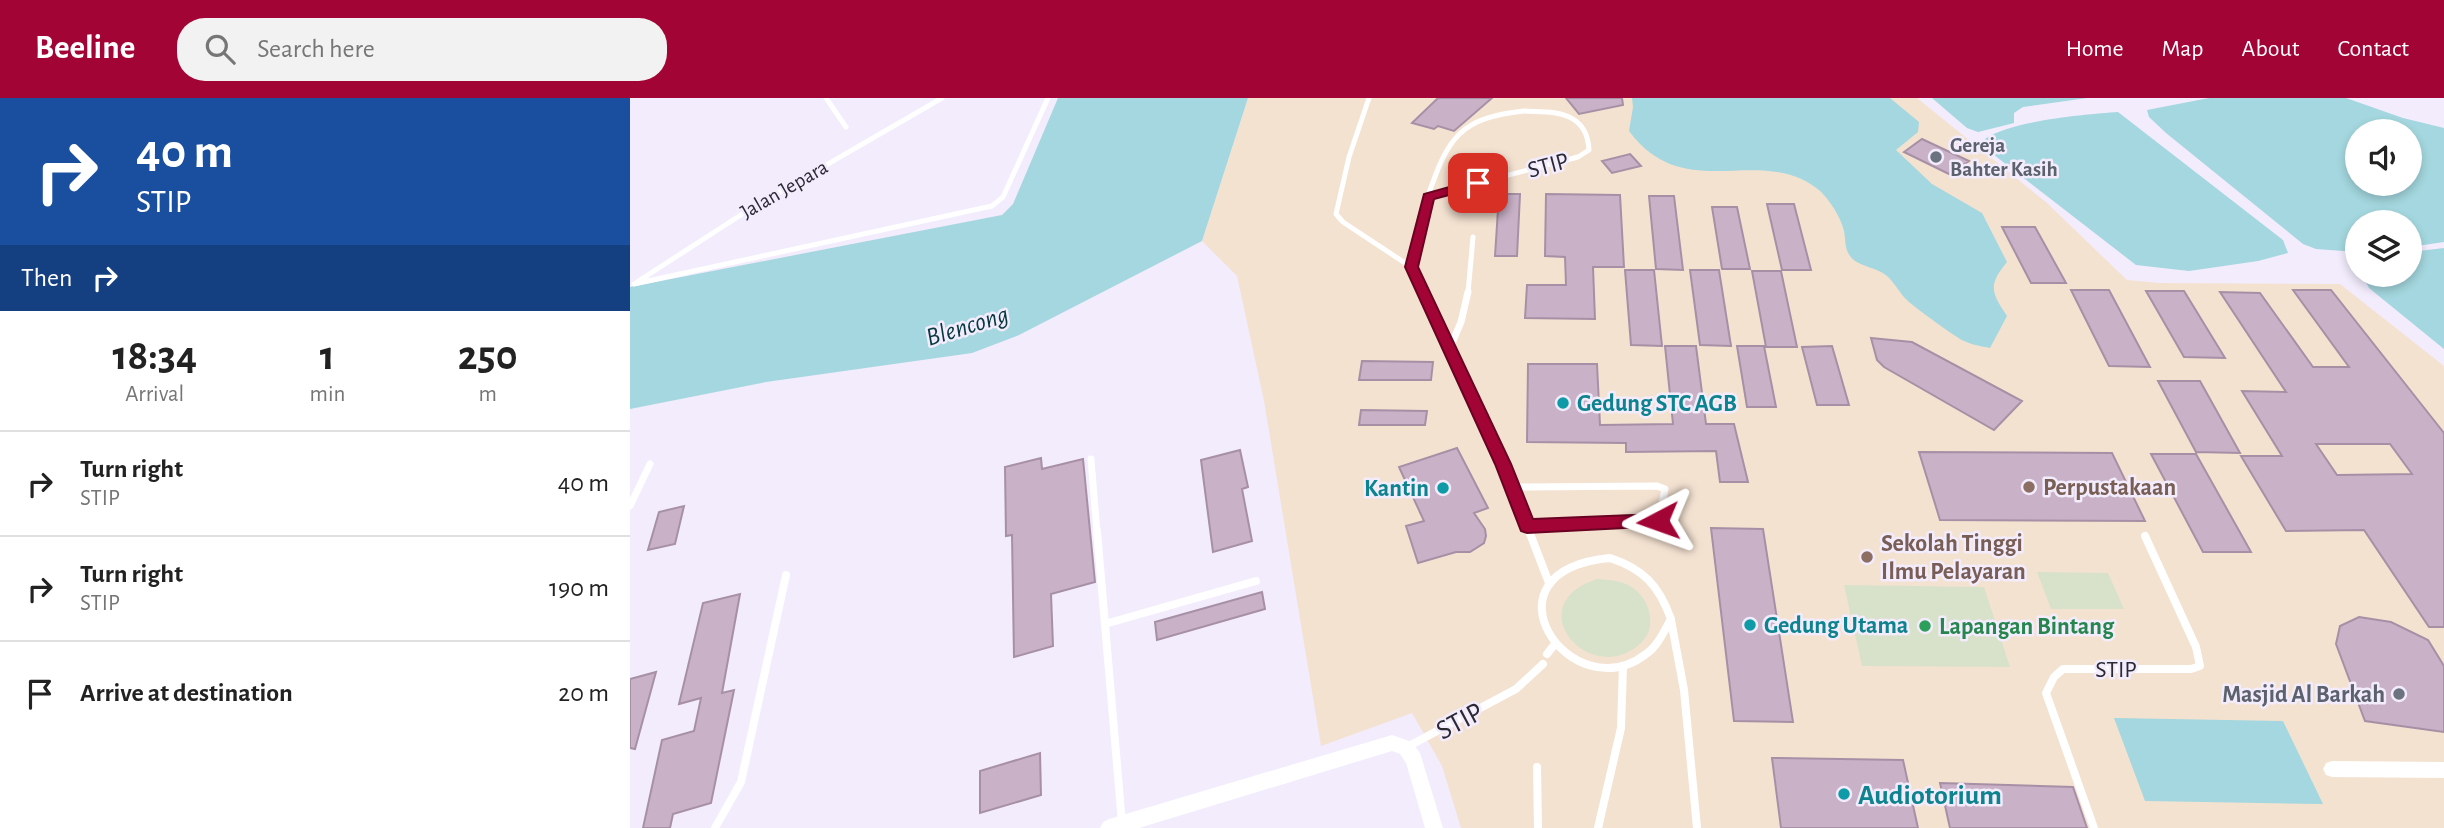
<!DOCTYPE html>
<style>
:root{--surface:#fff;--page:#f2f2f2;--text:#222;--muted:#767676;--line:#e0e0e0;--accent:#a30436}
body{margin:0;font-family:"Alegreya Sans",sans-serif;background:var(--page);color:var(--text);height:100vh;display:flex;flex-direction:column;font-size:26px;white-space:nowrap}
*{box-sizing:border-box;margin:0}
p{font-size:23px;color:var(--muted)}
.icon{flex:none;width:38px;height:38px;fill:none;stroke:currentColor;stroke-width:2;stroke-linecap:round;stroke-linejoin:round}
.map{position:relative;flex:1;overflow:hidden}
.panel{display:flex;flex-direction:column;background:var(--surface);width:630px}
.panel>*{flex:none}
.guide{background:#1a4fa0;color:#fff;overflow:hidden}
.buttons{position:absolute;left:1715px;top:21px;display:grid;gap:14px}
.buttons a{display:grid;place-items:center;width:77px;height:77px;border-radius:50%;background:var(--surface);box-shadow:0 4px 10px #0003;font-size:35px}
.pin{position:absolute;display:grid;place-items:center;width:60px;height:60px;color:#fff;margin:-30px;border-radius:14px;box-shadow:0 4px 10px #0006}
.me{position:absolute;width:77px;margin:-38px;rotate:266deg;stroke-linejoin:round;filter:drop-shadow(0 0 5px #0008)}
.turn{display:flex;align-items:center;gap:24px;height:147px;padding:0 21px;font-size:32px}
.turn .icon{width:91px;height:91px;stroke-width:2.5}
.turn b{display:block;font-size:49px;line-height:60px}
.then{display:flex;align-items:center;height:66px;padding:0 21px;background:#0003;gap:14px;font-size:26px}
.eta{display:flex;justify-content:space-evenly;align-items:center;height:119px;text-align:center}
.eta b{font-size:42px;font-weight:600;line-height:49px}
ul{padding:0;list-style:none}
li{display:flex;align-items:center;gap:21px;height:105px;padding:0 21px;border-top:2px solid var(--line)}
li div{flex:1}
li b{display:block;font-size:26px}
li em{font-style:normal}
header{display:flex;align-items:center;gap:42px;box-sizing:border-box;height:98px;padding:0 35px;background:var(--accent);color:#fff}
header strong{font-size:33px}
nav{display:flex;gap:38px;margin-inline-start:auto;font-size:24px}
.search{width:490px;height:63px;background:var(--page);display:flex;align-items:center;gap:18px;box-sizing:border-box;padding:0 24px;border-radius:28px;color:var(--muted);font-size:26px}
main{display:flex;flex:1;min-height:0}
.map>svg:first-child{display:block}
</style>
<header>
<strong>Beeline</strong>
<div class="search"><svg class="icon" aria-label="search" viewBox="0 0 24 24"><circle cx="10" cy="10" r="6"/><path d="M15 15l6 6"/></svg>Search here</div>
<nav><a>Home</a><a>Map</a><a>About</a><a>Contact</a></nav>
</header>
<main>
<section class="panel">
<div class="guide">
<div class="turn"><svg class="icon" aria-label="right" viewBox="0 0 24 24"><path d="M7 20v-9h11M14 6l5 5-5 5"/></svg><div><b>40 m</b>STIP</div></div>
<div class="then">Then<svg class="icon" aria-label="right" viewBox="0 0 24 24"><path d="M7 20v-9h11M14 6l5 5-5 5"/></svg></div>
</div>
<div class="eta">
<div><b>18:34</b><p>Arrival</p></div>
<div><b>1</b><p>min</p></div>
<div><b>250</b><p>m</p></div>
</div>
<ul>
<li><svg class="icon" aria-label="right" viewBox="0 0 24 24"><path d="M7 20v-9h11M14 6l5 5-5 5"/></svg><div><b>Turn right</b><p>STIP</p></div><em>40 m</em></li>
<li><svg class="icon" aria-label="right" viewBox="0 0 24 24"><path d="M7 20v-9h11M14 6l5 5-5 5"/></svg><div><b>Turn right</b><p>STIP</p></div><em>190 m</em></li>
<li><svg class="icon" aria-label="arrive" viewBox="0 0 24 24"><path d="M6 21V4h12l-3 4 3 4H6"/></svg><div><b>Arrive at destination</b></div><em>20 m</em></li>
</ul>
</section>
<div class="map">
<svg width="1814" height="730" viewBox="0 0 1814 730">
<rect width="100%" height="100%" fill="#f2ecfd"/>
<!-- education -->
<path fill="#f4e2d1" d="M618,0h669l130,105 80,77 33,3 180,1 104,82v462h-983l-19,-62 -30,-53 -91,33 -57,-345 -27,-125 -35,-35z"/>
<!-- green -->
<path fill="#d8e1c9" d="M1407,474l71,1 16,36h-73z
M967,481c11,1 21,1 31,6 21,10 31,41 13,58 -51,47 -124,-38 -44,-64z
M1214,487l140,2 26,80 -148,-1z"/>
<!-- water -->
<path fill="#a4d7df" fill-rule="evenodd" d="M428,0h190l-46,143 -183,94 -47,18 -206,29 -136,27v-122l372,-72 11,-11z
M1002,0h258l29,24 -1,10 -22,18 36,34 50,29 25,49c-19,23 -16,30 0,54l-17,32c-9,-2 -18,-3 -26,-7 -6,-2 -50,-34 -56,-40 -8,-7 -13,-18 -21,-25 -10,-9 -29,-9 -37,-20 -6,-9 -4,-15 -6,-25 -3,-14 -17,-36 -29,-44 -59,-42 -131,18 -186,-56l4,-24z
M1302,0h155l-64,9 -9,6v10l-36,9 -11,-4z
M1579,0h137l57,20 41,10v114l-34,5v-25h-53v30l-41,-3 -13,-5 -137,-111 -17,-16 -2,-7zM1727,33h53v53h-53z
M1488,14l165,128 5,13 -30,8 -69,10 -53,-6 -151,-117v-9c24,-18 102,-25 133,-27z
M1814,150v101l-75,-61 -7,-13h48v-23z
M1484,620l169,3 40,83 -178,-3z"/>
<!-- building -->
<path fill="#c9b1c7" stroke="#a790a6" stroke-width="2" fill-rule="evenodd" d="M808,0h54l-38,33 -16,-5 -4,3 -22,-6z
M936,0h56l1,7 -44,9z
M1292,41l47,22 -18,14 -47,-23z
M1000,56l11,12 -29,7 -10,-12z
M869,96h21l-3,62h-22z
M916,96l74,1 4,72h-31l2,52 -70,-1 2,-33h39l-1,-28 -20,-1z
M1019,98h25l9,74 -27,-1z
M1137,106h27l17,66h-29z
M1082,109h25l13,62h-28z
M1372,129h33l31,56h-35z
M995,172h29l8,76 -31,-1z
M1060,172h29l12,76 -31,-1z
M1122,173h29l16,76h-31z
M1441,192h38l41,77 -41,-1z
M1663,192h38l113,143v194h-15l-65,-97 -78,1 -45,-75h41l-40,-65 44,1 -66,-100 40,1 53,74h36zM1686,346h74l22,30 -75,1z
M1516,193h38l41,67 -41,-1z
M1241,240l41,4 110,59 -28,29 -110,-63 -7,-7z
M1035,248h31l10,78h28l14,58h-28l-4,-31 -90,1v-9l-99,-1 1,-78h69l3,61 73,-1z
M1107,248h27l12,61h-29z
M1202,248l17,59h-32l-15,-58z
M732,263l71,1 -2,18h-72z
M1528,283h42l40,72 -44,-1z
M731,312l66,1 -2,14h-66z
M827,350l31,60 -14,5 11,16 1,7 -2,7 -14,9h-14l-38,11 -12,-37 18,-5 -25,-54z
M610,352l8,37 -6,2 10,52 -39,11 -12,-92z
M1289,354l193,1 33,68 -205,-1z
M1521,356h45l55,98h-48z
M411,360l1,11 41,-10 12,123 -44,12 2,52 -39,11 -2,-122 -6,1 -1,-69z
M54,408l-9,38 -27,6 11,-38z
M1081,430l52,1 30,193 -59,-1z
M632,494l3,17 -108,31 -2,-18z
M110,496l-18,99 12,-3 -23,113 -38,11 -3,14h-27l19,-88 32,-9 7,-33 -22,6 24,-101z
M1729,519l32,5 37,18 16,26v66l-79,-11 -29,-77 4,-18z
M26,574l-21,77 -5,-1v-69z
M410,655l1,42 -61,18v-42z
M1142,660l131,2 15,68h-137z
M1310,685l133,4 14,41h-137z"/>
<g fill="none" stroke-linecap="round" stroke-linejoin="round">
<!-- service-far2 -->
<path stroke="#fff" stroke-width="5" d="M196,0l20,29
M739,0l-20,59 -13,57 7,8 68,45
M894,13c31,1 63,0 65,39l-11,7 -150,39c20,-59 32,-78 96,-85z
M7,184l113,-73 192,-111
M4,186l358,-78 11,-9 45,-99
M792,195l-11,-26 17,-71
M838,195l5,-56"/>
<!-- service-far1 -->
<path stroke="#fff" stroke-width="7" d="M791,194l82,172 27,69
M820,250l11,-26 7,-30
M461,361l6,74
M882,389l145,-1 8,3 -6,31 -5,3 -127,3
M0,408l20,-42"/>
<!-- service -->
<path stroke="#fff" stroke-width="8" d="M467,433l25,292
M899,433l20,52
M980,460c34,11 49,28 61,61 -7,12 -13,27 -25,35 -75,58 -172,-83 -36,-96z
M1041,522l13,70 13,138
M475,526l151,-43
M917,556l8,-10
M777,649l109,-58 27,-25
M907,669l1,61
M85,730l26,-46 45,-207
M968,730l23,-100 2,-62
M1464,730l-48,-135 8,-16 9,-8h128l9,-3 -4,-19 -51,-111"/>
<!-- minor -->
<path fill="#fff" fill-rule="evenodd" d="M762,637l20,7 8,11 23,75h-18l-19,-65 -6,-9 -8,-3 -253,77h-39l3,-6 6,-3z
M1702,663l112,1v16l-112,-1 -6,-2 -3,-6 3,-6z"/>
</g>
<!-- route -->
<path fill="#a30436" stroke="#6a0323" stroke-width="2" d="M848,81l5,1v6l-49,13 -16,68 93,197 22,55 125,-5 6,2 2,5 -2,5 -137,7 -6,-2 -26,-67 -90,-197 19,-73z"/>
<!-- markers -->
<g fill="#6b7280" stroke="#f2ecfd" stroke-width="2.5">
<circle cx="1306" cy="59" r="7"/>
<circle cx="1769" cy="596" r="7"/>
</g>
<g fill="#0f9aa8" stroke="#f2ecfd" stroke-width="2.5">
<circle cx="933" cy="305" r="7"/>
<circle cx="813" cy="390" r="7"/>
<circle cx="1120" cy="527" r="7"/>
<circle cx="1214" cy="696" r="7"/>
</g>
<g fill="#8d6e63" stroke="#f2ecfd" stroke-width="2.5">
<circle cx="1399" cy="389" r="7"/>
<circle cx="1237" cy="459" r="7"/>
</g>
<circle fill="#2e9e5b" stroke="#f2ecfd" stroke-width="2.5" cx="1295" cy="528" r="7"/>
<g text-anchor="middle" stroke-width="5" stroke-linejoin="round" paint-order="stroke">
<!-- far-worship labels -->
<g font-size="21" font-weight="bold" fill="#5b616d" stroke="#f2ecfd" text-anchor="start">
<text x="1320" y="54">Gereja<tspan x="1320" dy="24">Bahter Kasih</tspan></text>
</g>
<!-- far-street labels -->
<g font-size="21" fill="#2d2933" stroke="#f2ecfd">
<text transform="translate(154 91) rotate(-30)" y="7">Jalan Jepara</text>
</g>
<!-- street labels -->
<g font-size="24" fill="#2d2933" stroke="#f2ecfd">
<text transform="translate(918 67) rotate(-15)" y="8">STIP</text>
<text x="1486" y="579">STIP</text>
</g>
<!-- culture labels -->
<g font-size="24" font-weight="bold" fill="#0d838f" stroke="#f2ecfd" text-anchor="start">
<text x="947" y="313">Gedung STC AGB</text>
<text x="799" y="398" text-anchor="end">Kantin</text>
<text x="1134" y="535">Gedung Utama</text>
</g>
<!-- education labels -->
<g font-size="24" font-weight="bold" fill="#785e54" stroke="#f2ecfd" text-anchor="start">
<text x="1413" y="397">Perpustakaan</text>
<text x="1251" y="453">Sekolah Tinggi<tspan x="1251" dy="28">Ilmu Pelayaran</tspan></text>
</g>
<!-- leisure labels -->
<g font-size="24" font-weight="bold" fill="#27864d" stroke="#f2ecfd" text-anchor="start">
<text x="1309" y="536">Lapangan Bintang</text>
</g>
<!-- worship labels -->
<g font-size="24" font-weight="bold" fill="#5b616d" stroke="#f2ecfd" text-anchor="end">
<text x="1755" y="604">Masjid Al Barkah</text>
</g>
<!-- water labels -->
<g font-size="26" font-style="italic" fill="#06383e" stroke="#f2ecfd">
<text transform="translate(337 227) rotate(-17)" y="9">Blencong</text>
</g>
<!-- near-street labels -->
<g font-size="28" fill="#2d2933" stroke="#f2ecfd">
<text transform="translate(829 622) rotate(-28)" y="10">STIP</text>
</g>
<!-- near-culture labels -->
<g font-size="28" font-weight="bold" fill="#0d838f" stroke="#f2ecfd" text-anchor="start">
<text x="1228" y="706">Audiotorium</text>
</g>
</g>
</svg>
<div class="buttons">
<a><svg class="icon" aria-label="sound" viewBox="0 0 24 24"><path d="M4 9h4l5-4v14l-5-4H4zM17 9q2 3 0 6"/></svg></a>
<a><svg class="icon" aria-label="layers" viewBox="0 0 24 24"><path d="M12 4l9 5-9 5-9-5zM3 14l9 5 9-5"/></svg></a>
</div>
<div class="pin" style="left:848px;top:85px;background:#d93025"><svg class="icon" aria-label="arrive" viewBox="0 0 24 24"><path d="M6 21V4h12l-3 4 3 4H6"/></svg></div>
<svg class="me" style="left:1028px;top:423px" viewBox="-20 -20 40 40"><path d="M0-17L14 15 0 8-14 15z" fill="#a30436" stroke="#fff" stroke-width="4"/></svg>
</div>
</main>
